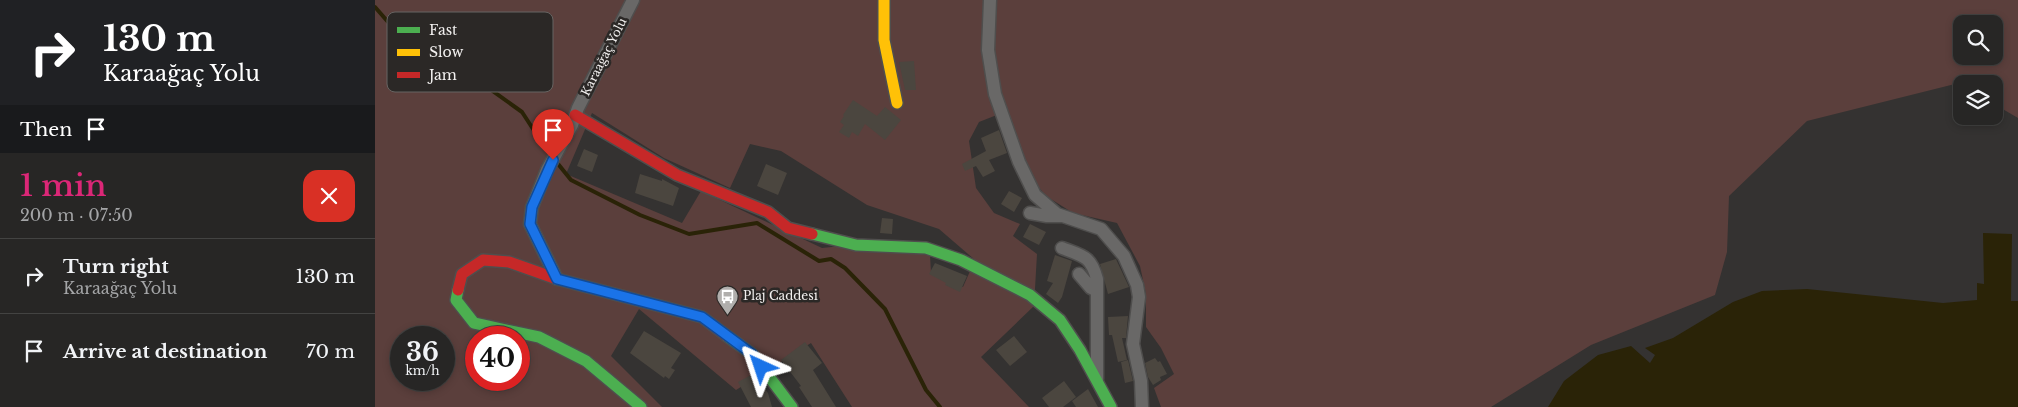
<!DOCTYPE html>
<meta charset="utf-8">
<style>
:root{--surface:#272625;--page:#333232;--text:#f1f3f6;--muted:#a4a5a7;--line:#434342;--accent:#db2777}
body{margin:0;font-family:"Libre Baskerville",serif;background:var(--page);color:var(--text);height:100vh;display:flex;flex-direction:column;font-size:19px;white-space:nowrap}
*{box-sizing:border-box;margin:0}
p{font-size:16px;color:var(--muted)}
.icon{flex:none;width:28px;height:28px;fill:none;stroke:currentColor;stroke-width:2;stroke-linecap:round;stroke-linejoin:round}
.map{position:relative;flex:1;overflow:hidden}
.drawer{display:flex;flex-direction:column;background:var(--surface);width:375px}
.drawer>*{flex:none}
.banner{background:#202124;color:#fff;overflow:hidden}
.tools{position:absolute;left:1578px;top:15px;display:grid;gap:10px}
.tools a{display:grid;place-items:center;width:50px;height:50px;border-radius:10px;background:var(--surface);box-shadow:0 2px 8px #0003,0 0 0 1px var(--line);font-size:25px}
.speed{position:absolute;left:15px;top:326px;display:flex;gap:10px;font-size:25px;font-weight:700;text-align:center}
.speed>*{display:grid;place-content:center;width:65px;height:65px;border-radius:50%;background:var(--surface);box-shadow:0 2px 8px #0003,0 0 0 1px var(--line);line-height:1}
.speed small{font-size:12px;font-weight:400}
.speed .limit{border:8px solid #d22;background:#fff;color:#111}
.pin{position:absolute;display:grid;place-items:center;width:42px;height:42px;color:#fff;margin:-51px -21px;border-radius:50% 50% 50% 0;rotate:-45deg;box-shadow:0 0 5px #0007}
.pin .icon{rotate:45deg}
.me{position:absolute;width:55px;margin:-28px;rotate:318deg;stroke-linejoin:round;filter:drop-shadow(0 0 4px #0008)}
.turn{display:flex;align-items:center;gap:18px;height:105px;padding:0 20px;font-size:22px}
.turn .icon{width:65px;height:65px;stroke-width:2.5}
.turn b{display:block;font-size:35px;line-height:42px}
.then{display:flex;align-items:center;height:48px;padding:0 20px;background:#0003;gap:10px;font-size:19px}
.round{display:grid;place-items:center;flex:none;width:52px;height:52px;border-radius:15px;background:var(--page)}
.summary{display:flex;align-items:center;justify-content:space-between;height:85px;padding:0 20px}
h1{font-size:30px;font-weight:600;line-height:38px;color:var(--accent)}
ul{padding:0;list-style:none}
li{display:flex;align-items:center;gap:15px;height:75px;padding:0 20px;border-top:1px solid var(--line)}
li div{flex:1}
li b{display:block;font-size:19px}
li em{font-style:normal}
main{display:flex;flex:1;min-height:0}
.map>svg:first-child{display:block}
</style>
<main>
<section class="drawer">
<div class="banner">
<div class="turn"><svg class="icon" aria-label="right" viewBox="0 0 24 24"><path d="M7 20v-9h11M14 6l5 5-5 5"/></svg><div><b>130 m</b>Karaağaç Yolu</div></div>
<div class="then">Then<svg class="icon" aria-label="arrive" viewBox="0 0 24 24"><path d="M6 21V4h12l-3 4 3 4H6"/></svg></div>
</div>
<div class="summary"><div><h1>1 min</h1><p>200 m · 07:50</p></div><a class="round" style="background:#d93025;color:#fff"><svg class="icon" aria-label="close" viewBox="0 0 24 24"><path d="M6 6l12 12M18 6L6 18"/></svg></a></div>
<ul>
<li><svg class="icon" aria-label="right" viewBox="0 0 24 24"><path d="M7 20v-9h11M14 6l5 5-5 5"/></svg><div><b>Turn right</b><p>Karaağaç Yolu</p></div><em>130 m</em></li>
<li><svg class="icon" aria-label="arrive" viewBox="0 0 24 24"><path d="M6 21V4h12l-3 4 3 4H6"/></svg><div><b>Arrive at destination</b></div><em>70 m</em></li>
</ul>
</section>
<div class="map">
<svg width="1643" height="407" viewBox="0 0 1643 407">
<rect width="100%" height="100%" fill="#343231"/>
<!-- green -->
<path fill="#5b3f3c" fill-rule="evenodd" d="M0,0h1643v118l-24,-14v-20l-35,-1 -152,38 -78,75 -2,56 -12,43 -124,50 -100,62h-330l-7,-19 20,-14 -13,-26 -15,-21v-33l-6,-28 -23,-43 -44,-10 -27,-17 -15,-18 -24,-67 -28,11 -10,19 7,47 18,25 26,11 -7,12 24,18 -3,52 -53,51 48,50h-177l-41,-64 -75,47 -97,-81 -28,47 51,51h-287zM1586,24h33v32h-33zM217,113l72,45 66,30 20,-44 31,7 86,54 72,24 36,31 -12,27 -32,-14 -1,-18 -79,-10 -29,3 -121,-57 -19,32 -116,-49zM26,338h43v42h-43zM101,338h43v42h-43z"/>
<!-- water -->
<path fill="#2a2307" d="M1608,233l29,1 -1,67h7v106h-470l16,-26 34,-26 33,-9 19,17 5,-8 -10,-7 28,-10 60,-36 29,-11 45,-2 136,14 34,-3v-17l7,1z"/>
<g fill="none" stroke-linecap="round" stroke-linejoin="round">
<!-- stream -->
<path stroke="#2a2307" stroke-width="4" d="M0,7l27,31 33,26 34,10 53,38 24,37 25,31 69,35 49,19 68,-11 62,38 12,-2 14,9 40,41 41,81 14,17"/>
</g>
<!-- building -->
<path fill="#4b463f" d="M539,61l2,29h-11l-6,-28z
M478,100l24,16 8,-9 16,13 -16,20 -20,-16 -7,12 -6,-4 -3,6 -10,-6 5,-7 -4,-3 4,-6 -1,-1z
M624,130l8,23 -18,7 6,11 -12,6 -7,-11 -11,5 -3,-7 24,-13 -5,-13z
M209,149l14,6 -6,17 -15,-6z
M391,164l21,9 -9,22 -21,-9z
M265,174l22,7v-2l17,9 -6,18 -38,-13z
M634,191l13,7 -8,14 -13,-8z
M507,218l11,1 -1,15 -12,-1z
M655,224l16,8 -7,13 -16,-8z
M680,255l17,6 -10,36 -4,6 -12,-9 7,-11 -6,-2z
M741,259l13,28 -21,7 -8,-30z
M560,263l32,13 -7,16 -15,-7 1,-2 -17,-9z
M753,316l-2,22h-4l5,22 -9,2 -6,-27h-3l-1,-18z
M269,331l37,22 -10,15 4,2 -6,9 -4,-3 -1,2 -34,-25z
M639,336l13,16 -17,14 -14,-16z
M430,342l17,21 -9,7 23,37h-24l-13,-20 2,-1 -20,-26z
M780,358l3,4 2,-1 7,13 -7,3 1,3 -8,5 -5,-8 -3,-14z
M753,360l5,21 -8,2 -4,-21z
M378,374l15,19 4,14h-21l-13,-25z
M689,381l12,16 -13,10h-14l-7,-9z
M713,389l10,18h-22l-4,-6z"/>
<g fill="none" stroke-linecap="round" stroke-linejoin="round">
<defs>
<path id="street" d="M615,0l-2,50 7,44 24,68 16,33 22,19 44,15 23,27 13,29 2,12 -6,47 8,37 1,26
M655,213l17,3h14
M687,248c21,8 29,8 35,31v100
M704,274l12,14 6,3
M182,279l-27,-55 2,-17 15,-37 25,-45 6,-17 55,-108"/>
<path id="fast" d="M437,234l44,11 70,3 35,12 69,35 30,25 20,30 31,57
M83,290l-2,10 18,23 65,14 47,24 55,46
M352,336l25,18 40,53"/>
<path id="slow" d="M509,0v40l13,63"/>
<path id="jam" d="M200,115l102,60 91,37 20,16 24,6
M83,290l4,-16 21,-14 26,2 48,17 145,38 25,19"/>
</defs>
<!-- street casing -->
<use href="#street" stroke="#4f4e4d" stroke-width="15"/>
<!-- fast casing -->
<use href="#fast" stroke="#4f4e4d" stroke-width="14"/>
<!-- slow casing -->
<use href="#slow" stroke="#4f4e4d" stroke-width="14"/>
<!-- jam casing -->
<use href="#jam" stroke="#4f4e4d" stroke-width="14"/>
<!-- street -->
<use href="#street" stroke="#696867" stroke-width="12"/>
<!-- fast -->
<use href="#fast" stroke="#4caf50" stroke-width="11"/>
<!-- slow -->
<use href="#slow" stroke="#ffc107" stroke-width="11"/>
<!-- jam -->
<use href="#jam" stroke="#c62828" stroke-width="11"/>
</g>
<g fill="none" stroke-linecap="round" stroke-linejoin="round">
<defs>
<path id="route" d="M178,160l-21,47 -2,17 27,55 145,38 50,37 9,13"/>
</defs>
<!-- route casing -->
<use href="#route" stroke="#114b97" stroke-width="12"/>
<!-- route -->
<use href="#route" stroke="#1a73e8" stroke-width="9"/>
</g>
<!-- icons -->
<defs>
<symbol id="bus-pin" viewBox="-11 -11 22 30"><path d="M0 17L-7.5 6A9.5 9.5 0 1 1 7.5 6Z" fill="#b0aeac" stroke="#2b2826"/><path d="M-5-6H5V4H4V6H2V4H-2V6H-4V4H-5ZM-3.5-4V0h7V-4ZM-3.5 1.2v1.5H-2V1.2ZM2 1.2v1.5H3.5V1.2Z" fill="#fff"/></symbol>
</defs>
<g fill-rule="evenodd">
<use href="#bus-pin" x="340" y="284" width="25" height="34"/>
</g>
<g text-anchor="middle" stroke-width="5" stroke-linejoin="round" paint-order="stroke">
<!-- street labels -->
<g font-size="12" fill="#f2f0ef" stroke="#2b2826">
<text transform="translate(229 57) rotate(-63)" y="4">Karaağaç Yolu</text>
</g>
<!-- poi labels -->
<g font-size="12" fill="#f2f0ef" stroke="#2b2826" text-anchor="start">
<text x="368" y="300">Plaj Caddesi</text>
</g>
</g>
<!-- legend -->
<rect x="12" y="12" width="166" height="80" rx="8" fill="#2b2826" stroke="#676462" stroke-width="1"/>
<rect x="22" y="27" width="23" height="6" fill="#4caf50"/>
<rect x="22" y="49" width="23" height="7" fill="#ffc107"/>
<rect x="22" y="72" width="23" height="6" fill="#c62828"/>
<g font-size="14" fill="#f2f0ef">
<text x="54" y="35">Fast</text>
<text x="54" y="57">Slow</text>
<text x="54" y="80">Jam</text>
</g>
</svg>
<div class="tools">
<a><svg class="icon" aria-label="search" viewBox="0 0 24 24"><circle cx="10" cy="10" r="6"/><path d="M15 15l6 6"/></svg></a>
<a><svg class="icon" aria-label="layers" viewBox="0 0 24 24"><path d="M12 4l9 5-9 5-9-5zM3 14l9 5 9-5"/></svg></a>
</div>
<div class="speed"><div>36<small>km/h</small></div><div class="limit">40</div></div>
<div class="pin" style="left:178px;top:160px;background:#d93025"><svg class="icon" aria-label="arrive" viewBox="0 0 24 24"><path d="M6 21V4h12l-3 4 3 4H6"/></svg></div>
<svg class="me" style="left:386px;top:367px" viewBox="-20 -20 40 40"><path d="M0-17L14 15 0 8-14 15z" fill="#1a73e8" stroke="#fff" stroke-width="4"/></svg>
</div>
</main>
